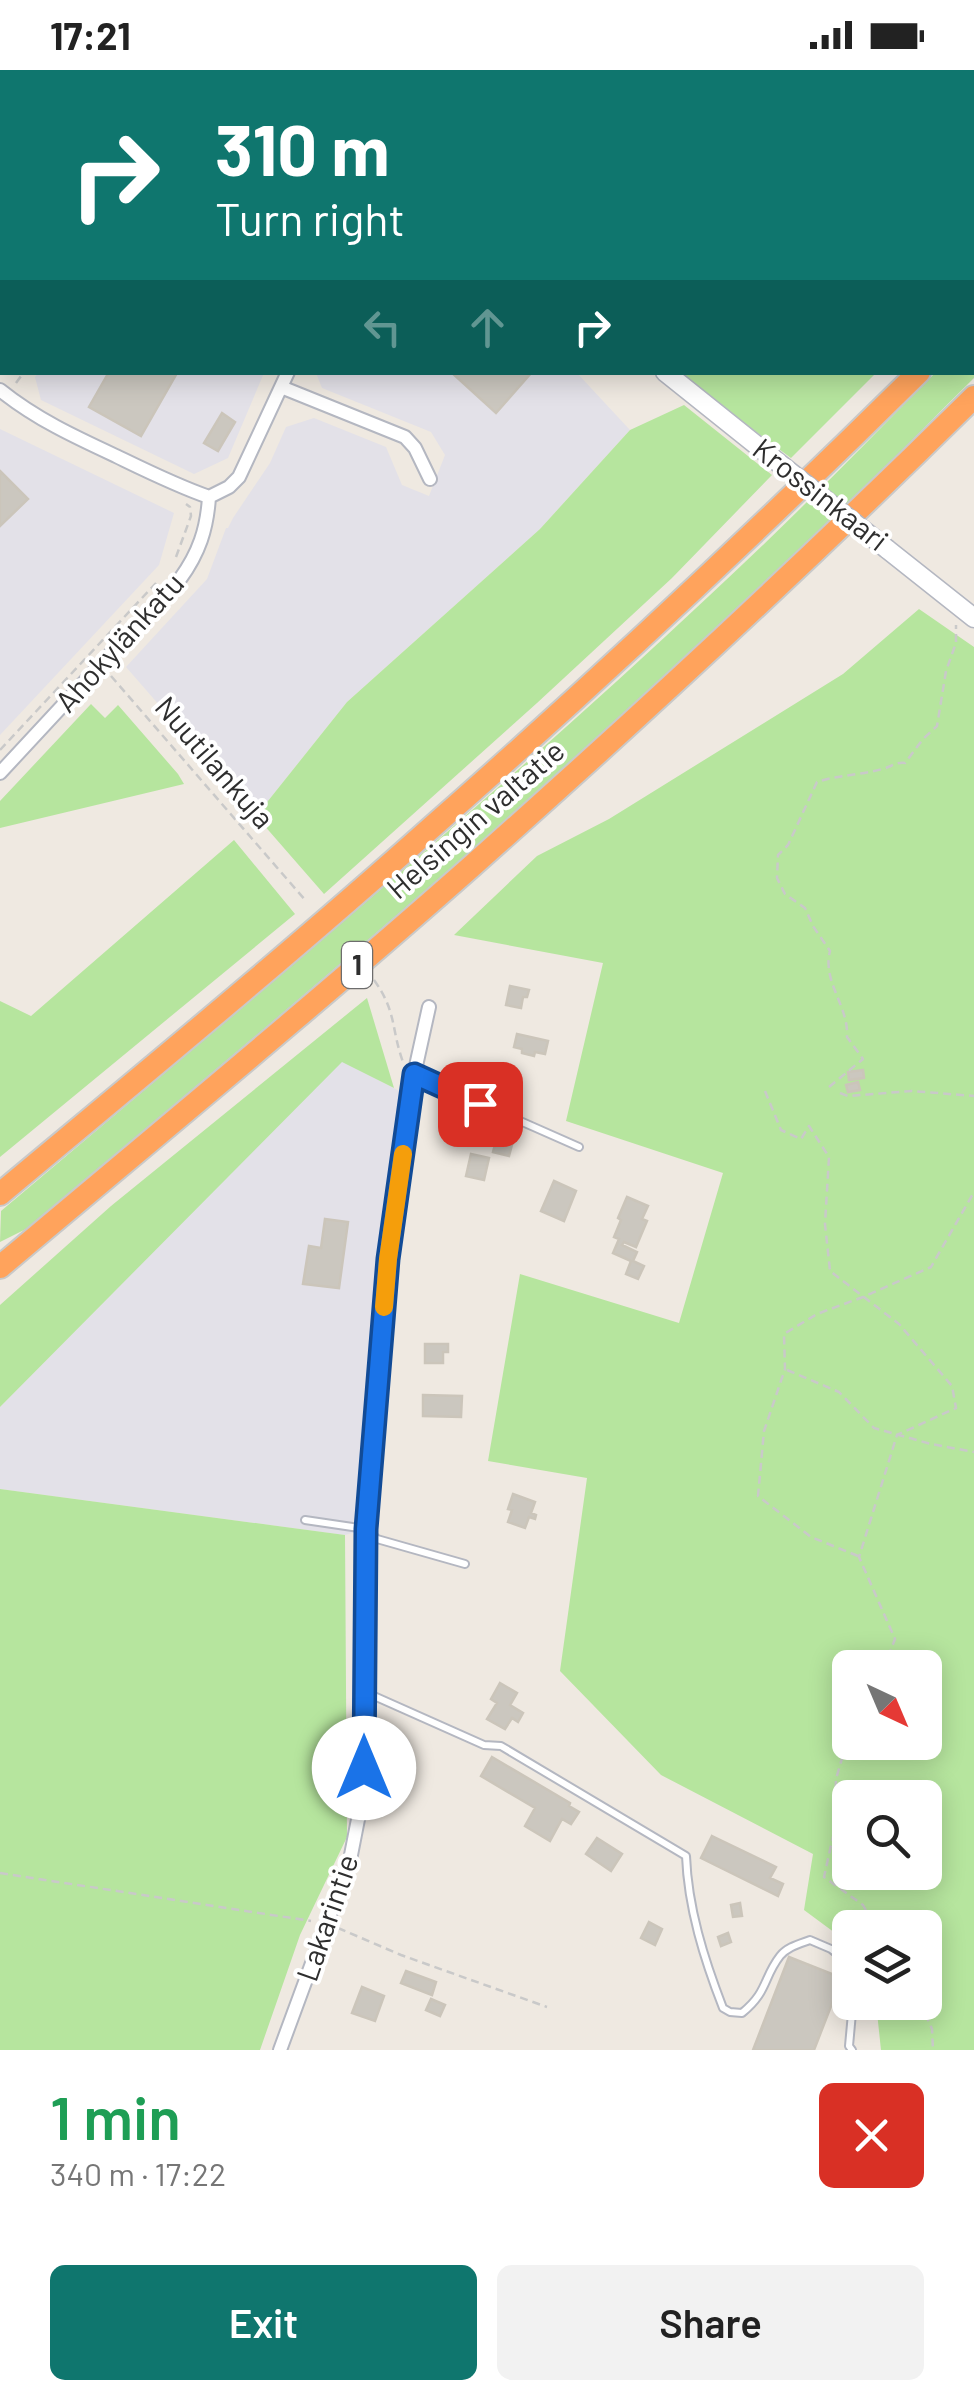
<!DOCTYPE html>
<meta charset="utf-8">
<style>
:root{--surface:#fff;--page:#f2f2f2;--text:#222;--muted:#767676;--accent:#0f766e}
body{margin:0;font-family:Barlow,sans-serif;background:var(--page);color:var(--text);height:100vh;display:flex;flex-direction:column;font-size:38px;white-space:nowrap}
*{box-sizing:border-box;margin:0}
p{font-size:32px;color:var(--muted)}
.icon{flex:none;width:55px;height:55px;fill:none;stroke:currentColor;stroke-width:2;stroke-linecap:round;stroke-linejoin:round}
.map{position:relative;height:1980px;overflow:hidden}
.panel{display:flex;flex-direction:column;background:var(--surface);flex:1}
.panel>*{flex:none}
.guide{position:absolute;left:0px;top:0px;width:975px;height:305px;box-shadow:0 5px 25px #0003;background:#0f766e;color:#fff;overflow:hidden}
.needle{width:65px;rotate:136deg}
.fabs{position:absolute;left:832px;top:1580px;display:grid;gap:20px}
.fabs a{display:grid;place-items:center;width:110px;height:110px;border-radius:15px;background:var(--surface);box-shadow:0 5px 25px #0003;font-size:50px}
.pin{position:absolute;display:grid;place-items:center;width:85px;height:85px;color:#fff;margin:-42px;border-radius:20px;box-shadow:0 5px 15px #0006}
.me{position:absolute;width:110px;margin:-55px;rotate:0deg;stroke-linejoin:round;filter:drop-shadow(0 0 8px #0008)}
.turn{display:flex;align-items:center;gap:35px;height:210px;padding:0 50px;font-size:45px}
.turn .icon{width:130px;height:130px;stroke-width:2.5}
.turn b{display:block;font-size:70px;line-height:85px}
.lanes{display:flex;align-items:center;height:95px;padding:0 50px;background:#0003;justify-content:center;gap:50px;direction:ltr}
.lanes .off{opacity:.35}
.round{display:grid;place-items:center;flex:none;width:105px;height:105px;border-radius:15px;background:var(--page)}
.summary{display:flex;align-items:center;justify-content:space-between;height:170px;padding:0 50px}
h1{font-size:60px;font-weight:600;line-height:75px;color:#1e9e55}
.cta{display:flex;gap:20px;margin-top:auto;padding:20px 50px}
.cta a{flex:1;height:115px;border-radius:15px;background:var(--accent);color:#fff;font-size:40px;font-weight:600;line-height:115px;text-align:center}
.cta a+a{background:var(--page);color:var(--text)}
.status{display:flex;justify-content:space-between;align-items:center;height:70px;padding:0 50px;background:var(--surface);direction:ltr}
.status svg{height:28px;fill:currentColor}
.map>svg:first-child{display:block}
</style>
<div class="status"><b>17:21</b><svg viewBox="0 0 49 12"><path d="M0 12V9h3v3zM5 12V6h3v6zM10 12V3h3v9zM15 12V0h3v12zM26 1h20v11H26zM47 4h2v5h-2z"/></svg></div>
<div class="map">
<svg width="974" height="1980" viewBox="0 0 974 1980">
<rect width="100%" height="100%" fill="#efe9e1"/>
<!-- industrial -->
<path fill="#e3e1e8" d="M599,0h371l-2,2h-365z
M39,302l225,1 -36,85 -34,16 -153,-74 -6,-23z
M316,303h261l53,57 -90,99 -193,173 -91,114 -130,-149 81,-88 19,-51h2l5,-10 37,-55 16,-36 28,-9 72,29 16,38 27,11 16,-41 -14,-23 -109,-44z
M0,359l174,84 -15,52 -159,170z
M342,991l69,36 -45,432 -21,6 -345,-46v-82z"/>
<!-- green -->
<path fill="#b6e59e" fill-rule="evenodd" d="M0,0h190l-1,2h-187v263l-2,3z
M974,263v45c-81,80 -159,163 -242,240 -229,210 -466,410 -704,610l-28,14 1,-31c239,-202 480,-401 708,-615 78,-72 152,-148 226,-223l37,-1z
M677,303h199l-85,85z
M684,335l88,70 -100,103 -135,125 -213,191 -68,-78 91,-114 193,-173 90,-99z
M919,539l55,38v1403h-93l-5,-47 49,-1v-74h-75v16l-46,-34 9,-56 -152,-79 -101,-104 27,-193 -99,-17 32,-187 159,49 44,-150 -157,-52 37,-158 -149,-28 83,-79 72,-37 234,-145zM850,1598h75v74h-75zM850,1728h75v74h-75z
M91,634l14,14 13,-13 60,69 6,10 -184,44v-27z
M234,770l61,74 -295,243v-156l31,15z
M367,928l27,90 -52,-26 -342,345v-102l111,-99z
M0,1419l345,46 2,302 -47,98 -40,115h-260z"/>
<!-- building -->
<path fill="#cbc7bf" stroke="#cbc5ba" stroke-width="2.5" d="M339,0h68l-2,2h-62z
M656,0h59l-3,2h-59z
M109,302l68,1 -36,63 -52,-29z
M451,302h81l-36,41z
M222,343l13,9 -17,29 -14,-8z
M0,401l28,28 -28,27z
M510,916l19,4 -2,7h-4l-2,11 -15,-3z
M517,964l31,7 -3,13 -10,-2 -1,4 -12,-3v-4l-8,-2z
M863,1000l1,8 -15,2 -1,-8z
M858,1012l2,8 -12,2 -2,-7z
M497,1067l16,4 -4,15 -16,-4z
M471,1084l18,4 -5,22 -18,-4z
M554,1111l22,10 -12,30 -23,-10z
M627,1127l21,9 -6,13 5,2 -11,26 -12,-5 -2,3 15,7 -4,9 11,5 -6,13 -12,-5 5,-13 -18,-8 6,-14 -5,-2 7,-17 -3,-2z
M325,1149l23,3 -9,66 -36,-4 6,-38 12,2z
M425,1274h23v8h-5v11h-18z
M423,1325l39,1 -1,21 -38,-1z
M513,1424l22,8 -4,11 5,2 -1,4 -6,-2 -4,11 -17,-6 4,-12 -4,-1z
M500,1613l17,10 -7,12 13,8 -5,9 -6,-4 -7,11 -18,-10 10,-16 -6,-4z
M492,1687l78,46 -1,3 10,6 -8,12 -9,-5 -12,22 -25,-15 10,-18 -54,-32z
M712,1766l64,31 -6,11 13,6 -5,12 -77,-38z
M597,1768l25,16 -11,17 -25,-17z
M740,1833l2,13 -9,1 -2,-12z
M649,1852l13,7 -7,16 -14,-7z
M728,1863l3,9 -10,4 -3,-9z
M789,1887l53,21 -28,72h-61z
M406,1901l30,11 -4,13 -31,-12z
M362,1917l22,9 -9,25 -23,-8z
M431,1929l14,6 -5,11 -14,-6z"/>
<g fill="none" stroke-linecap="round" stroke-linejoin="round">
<defs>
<path id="lane" d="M416,1005l163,72
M305,1450l61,9 11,10 88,25
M365,1622l119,53 17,1 185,110c2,52 18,103 37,152l7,4 12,1c26,-21 21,-35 38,-57 7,-9 19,-12 30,-16l21,9 19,15
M852,1980l-3,-4 4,-44"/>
<path id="street" d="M575,0l4,2
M458,2l1,-2
M972,21l2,-2
M281,317l124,50 10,11 15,31
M0,320c36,29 75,47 116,66 31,15 61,30 93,41
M0,703l180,-194c19,-26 27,-50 29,-82l20,-10 10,-10 49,-105
M280,1980l70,-190 12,-61 4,-270 22,-270 26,-184 15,-68"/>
<path id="secondary" d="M285,0l3,2
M210,2l2,-2
M0,294l2,-3
M665,302l105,84
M887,479l87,69"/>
<path id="highway" d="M972,249l2,-2
M0,1124c145,-121 291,-241 432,-367 167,-147 329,-299 487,-455
M0,1197c158,-133 317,-264 472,-401 171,-152 339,-308 502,-469"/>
</defs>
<!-- lane casing -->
<use href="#lane" stroke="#b4b7c1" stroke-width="10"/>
<!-- street casing -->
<use href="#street" stroke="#b4b7c1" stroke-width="16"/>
<!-- secondary casing -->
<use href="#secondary" stroke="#b4b7c1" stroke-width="21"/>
<!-- highway casing -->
<use href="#highway" stroke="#c9c9c9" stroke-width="26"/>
<!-- path -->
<path stroke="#c9c9c9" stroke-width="2.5" stroke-dasharray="8 5" stroke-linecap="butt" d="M247,2l2,-2
M16,313l8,-11
M176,487l15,-41 -1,-9 -4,-3
M111,606l195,225
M0,680l156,-167
M374,910c23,32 17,49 29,82
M829,1017l34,-28 -16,-22c2,-31 -25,-55 -17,-86l-17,-25 -8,-18 -20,-14 -8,-16 1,-23 10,-10 29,-63c21,-7 44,-7 65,-13 10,-2 12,-7 23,-6l18,-24 14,-13 9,-55 10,-28v-18
M765,1021l16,39 20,9 8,-13 20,31 -4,67 5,47 69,53 53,62 4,22 -59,27 -38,122 36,82 -11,29
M840,1023l8,3 64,-5 62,5
M787,1300l52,22 35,36 57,16 43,8
M858,1486l-47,-19 -53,-41 6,-65 21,-62 -1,-35 33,-20 46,-17 68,-30 43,-75
M850,1661l-14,48 -2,53 -10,45 39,28 13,23
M0,1803l311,48
M338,1858l63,27 146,52
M920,1932l12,27 1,21"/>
<!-- lane -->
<use href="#lane" stroke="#fff" stroke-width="6"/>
<!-- street -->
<use href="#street" stroke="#fff" stroke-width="12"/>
<!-- secondary -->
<use href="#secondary" stroke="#fff" stroke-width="18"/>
<!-- highway -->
<use href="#highway" stroke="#ffa35c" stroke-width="22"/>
<defs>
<path id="secondary-bridge" d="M770,386l117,93"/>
</defs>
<!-- secondary-bridge casing -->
<use href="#secondary-bridge" stroke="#b4b7c1" stroke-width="21" stroke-linecap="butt"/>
<!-- secondary-bridge -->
<use href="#secondary-bridge" stroke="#fff" stroke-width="18"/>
</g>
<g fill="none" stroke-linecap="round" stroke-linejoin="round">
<defs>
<path id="route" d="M364,1698l2,-239 22,-270 26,-185 66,30"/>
</defs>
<!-- route casing -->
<use href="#route" stroke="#114b97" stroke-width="25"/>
<!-- route -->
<use href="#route" stroke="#1a73e8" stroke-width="18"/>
<!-- slow -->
<path stroke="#f59e0b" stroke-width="18" d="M384,1237l4,-48 15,-105"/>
</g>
<g text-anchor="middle" stroke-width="8" stroke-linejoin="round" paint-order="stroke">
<!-- shield labels -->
<rect fill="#fff" stroke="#6d6d6d" stroke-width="2.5" x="342" y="872" width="30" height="46" rx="8"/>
<g font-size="28" font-weight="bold" fill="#2e2e2e">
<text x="357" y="905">1</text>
</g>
<!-- street labels -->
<g font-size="30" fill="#2e2e2e" stroke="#fff">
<text transform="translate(820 425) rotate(38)" y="10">Krossinkaari</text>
<text transform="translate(120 573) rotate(-48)" y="10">Ahokylänkatu</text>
<text transform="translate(214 693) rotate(49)" y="10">Nuutilankuja</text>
<text transform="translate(476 750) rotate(-41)" y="10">Helsingin valtatie</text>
<text transform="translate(328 1848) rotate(-71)" y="10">Lakarintie</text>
</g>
</g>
</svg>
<div class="fabs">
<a><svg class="needle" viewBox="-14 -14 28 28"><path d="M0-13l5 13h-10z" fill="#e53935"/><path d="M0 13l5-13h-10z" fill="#767676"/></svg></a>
<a><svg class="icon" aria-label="search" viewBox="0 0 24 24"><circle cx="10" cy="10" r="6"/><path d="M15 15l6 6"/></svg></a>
<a><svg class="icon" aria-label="layers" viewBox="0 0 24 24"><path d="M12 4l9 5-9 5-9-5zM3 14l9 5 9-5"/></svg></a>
</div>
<div class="pin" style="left:480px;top:1034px;background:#d93025"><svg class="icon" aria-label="arrive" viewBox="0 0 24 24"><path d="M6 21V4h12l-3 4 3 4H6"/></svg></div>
<svg class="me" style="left:364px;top:1698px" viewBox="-20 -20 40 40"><circle r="19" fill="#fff"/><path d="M0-13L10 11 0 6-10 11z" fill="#1a73e8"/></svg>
<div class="guide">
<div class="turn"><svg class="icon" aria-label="right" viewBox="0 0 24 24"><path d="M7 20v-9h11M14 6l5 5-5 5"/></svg><div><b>310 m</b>Turn right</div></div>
<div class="lanes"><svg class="icon off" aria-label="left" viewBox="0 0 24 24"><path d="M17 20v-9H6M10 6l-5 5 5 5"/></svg><svg class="icon off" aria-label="ahead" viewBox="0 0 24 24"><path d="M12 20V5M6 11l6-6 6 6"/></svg><svg class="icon" aria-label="right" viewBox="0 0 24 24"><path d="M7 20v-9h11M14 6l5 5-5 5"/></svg></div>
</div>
</div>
<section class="panel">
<div class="summary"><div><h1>1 min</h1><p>340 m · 17:22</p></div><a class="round" style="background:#d93025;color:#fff"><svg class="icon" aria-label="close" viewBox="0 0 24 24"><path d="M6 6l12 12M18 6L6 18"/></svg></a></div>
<div class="cta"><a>Exit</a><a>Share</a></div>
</section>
